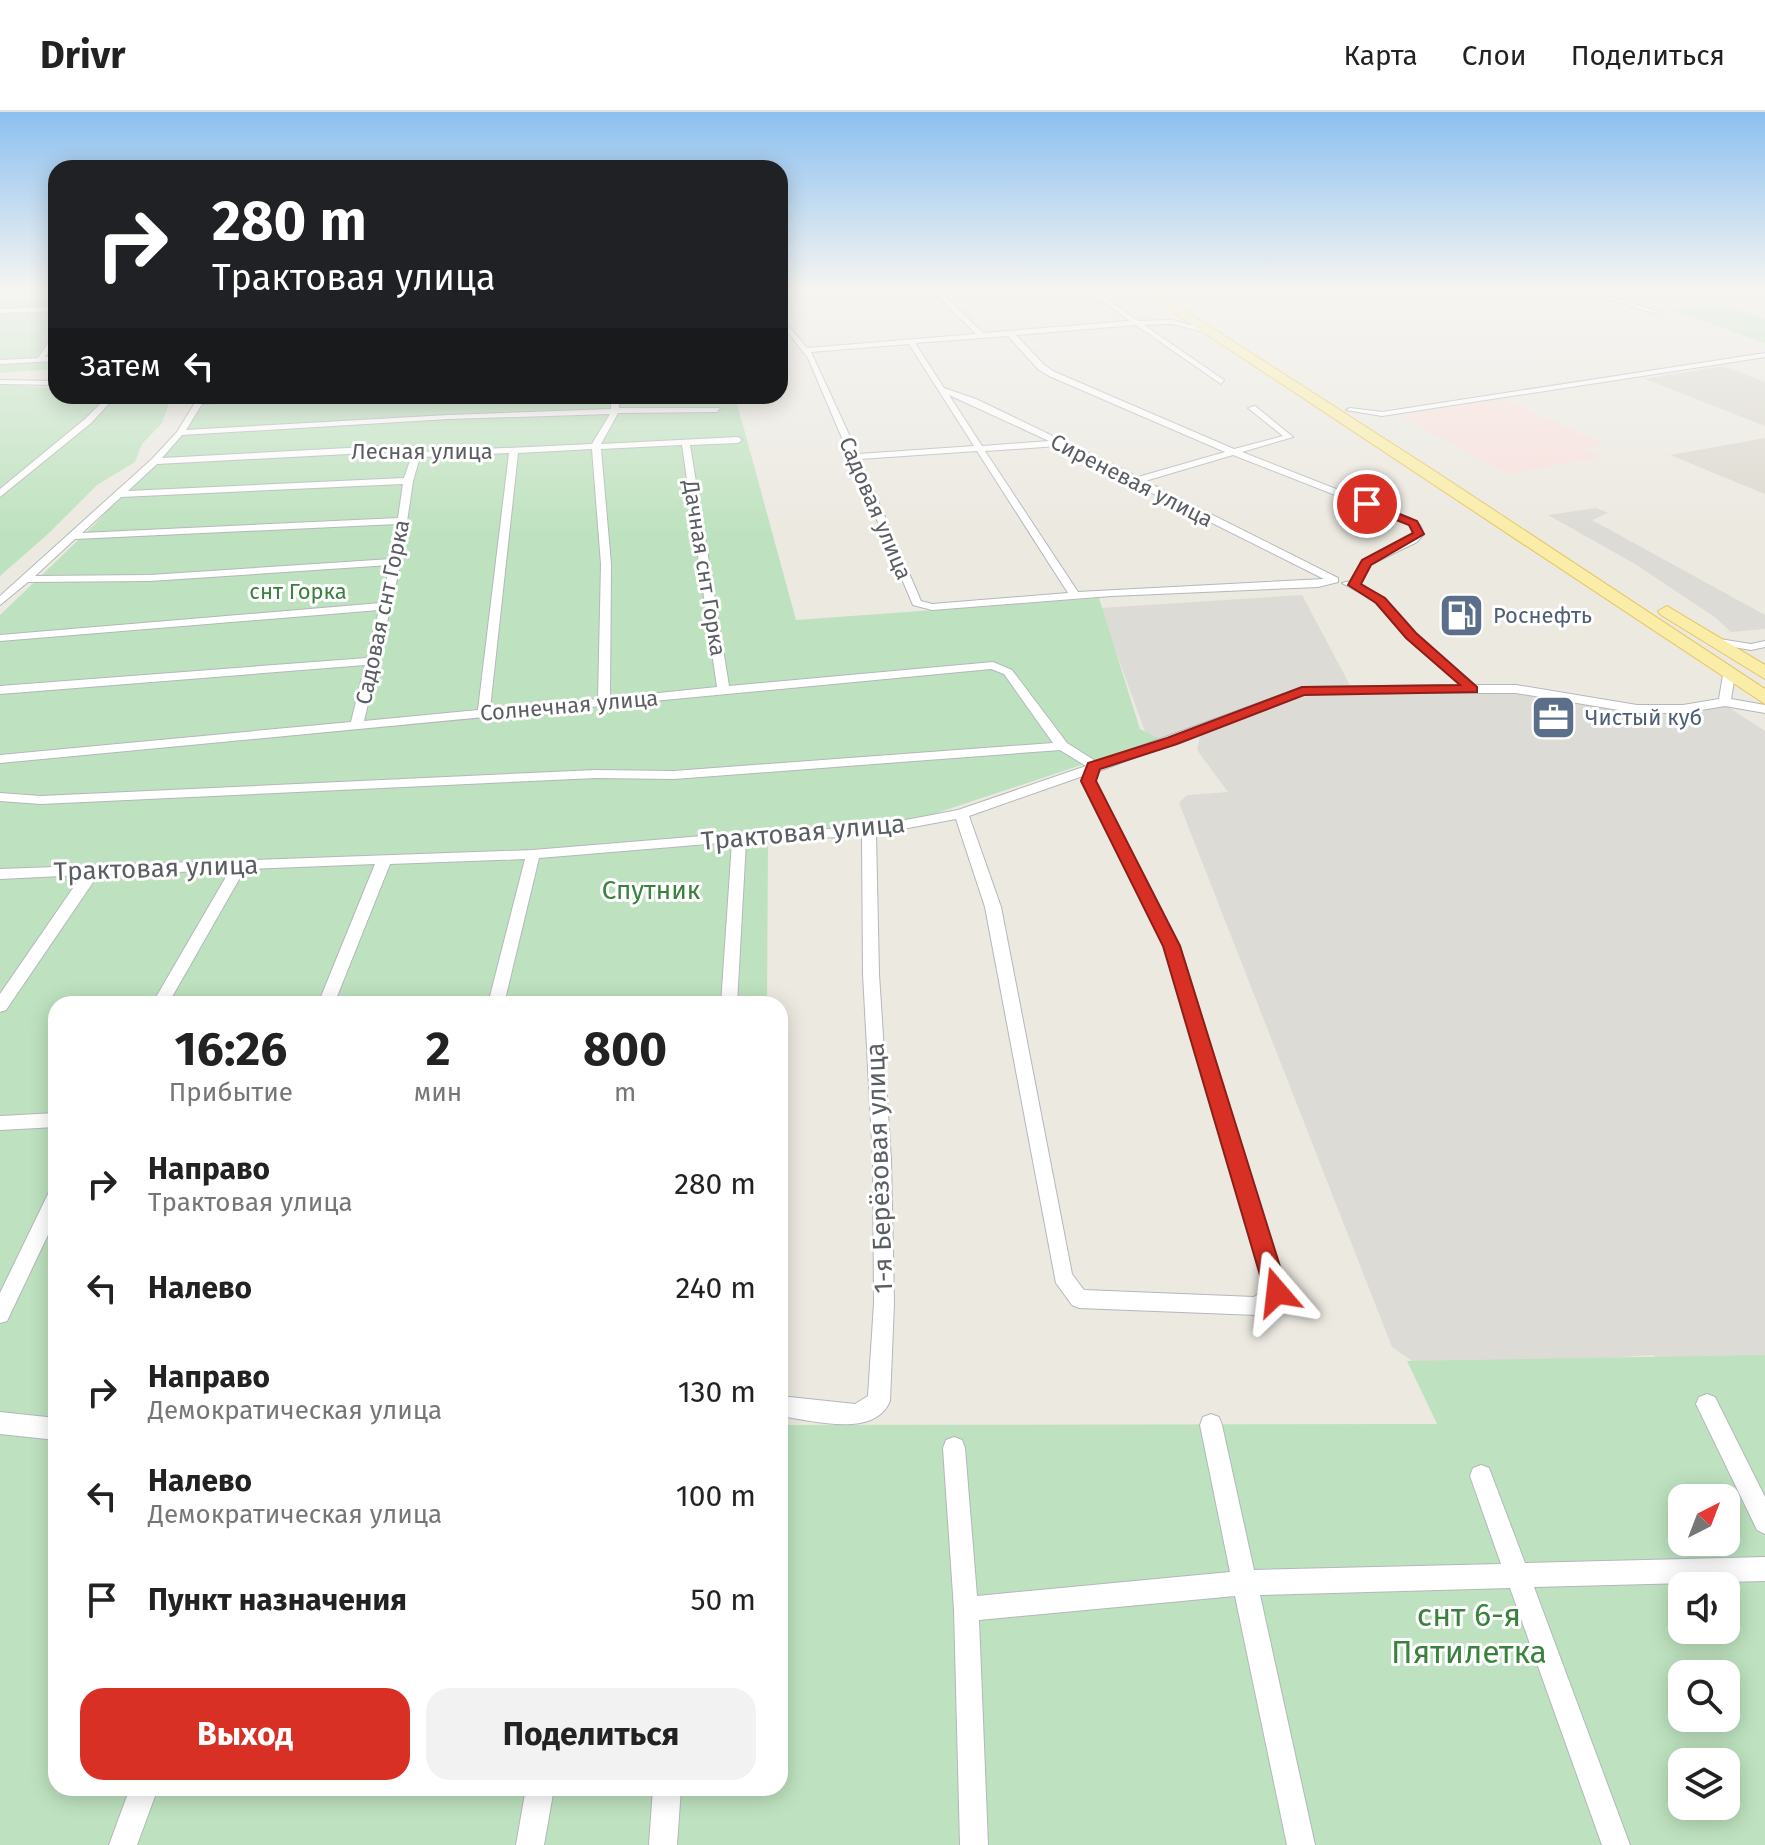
<!DOCTYPE html>
<html lang="ru">
<meta charset="utf-8">
<style>
:root{--surface:#fff;--page:#f2f2f2;--text:#222;--muted:#767676;--line:#e0e0e0;--accent:#d93025}
body{margin:0;font-family:"Fira Sans",sans-serif;background:var(--page);color:var(--text);height:100vh;display:flex;flex-direction:column;font-size:30px;white-space:nowrap}
*{box-sizing:border-box;margin:0}
p{font-size:26px;color:var(--muted)}
.icon{flex:none;width:44px;height:44px;fill:none;stroke:currentColor;stroke-width:2;stroke-linecap:round;stroke-linejoin:round}
.map{position:relative;flex:1;overflow:hidden}
.drawer{position:absolute;left:48px;top:884px;width:740px;height:800px;display:flex;flex-direction:column;background:var(--surface);border-radius:24px;box-shadow:0 4px 20px #0003}
.drawer>*{flex:none}
.banner{position:absolute;left:48px;top:48px;width:740px;height:244px;border-radius:24px;box-shadow:0 4px 20px #0003;background:#202124;color:#fff;overflow:hidden}
.needle{width:52px;rotate:42deg}
.buttons{position:absolute;left:1668px;top:1372px;display:grid;gap:16px}
.buttons a{display:grid;place-items:center;width:72px;height:72px;border-radius:16px;background:var(--surface);box-shadow:0 4px 20px #0003;font-size:40px}
.pin{position:absolute;display:grid;place-items:center;width:68px;height:68px;color:#fff;margin:-34px;border:4px solid #fff;border-radius:50%;box-shadow:0 2px 8px #0007}
.me{position:absolute;width:88px;margin:-44px;rotate:343deg;stroke-linejoin:round;filter:drop-shadow(0 0 6px #0008)}
.turn{display:flex;align-items:center;gap:28px;height:168px;padding:0 32px;font-size:36px}
.turn .icon{width:104px;height:104px;stroke-width:2.5}
.turn b{display:block;font-size:56px;line-height:68px}
.then{display:flex;align-items:center;height:76px;padding:0 32px;background:#0003;gap:16px;font-size:30px}
.eta{display:flex;justify-content:space-evenly;align-items:center;height:136px;text-align:center}
.eta b{font-size:48px;font-weight:700;line-height:56px}
.action{display:flex;gap:16px;margin-top:auto;padding:16px 32px}
.action a{flex:1;height:92px;border-radius:24px;background:var(--accent);color:#fff;font-size:32px;font-weight:700;line-height:92px;text-align:center}
.action a+a{background:var(--page);color:var(--text)}
ul{padding:0;list-style:none}
li{display:flex;align-items:center;gap:24px;height:104px;padding:0 32px}
li div{flex:1}
li b{display:block;font-size:30px}
li em{font-style:normal}
header{display:flex;align-items:center;gap:48px;box-sizing:border-box;height:112px;padding:0 40px;background:var(--surface);border-bottom:2px solid var(--line)}
header strong{font-size:38px}
nav{display:flex;gap:44px;margin-inline-start:auto;font-size:28px}
.map>svg:first-child{display:block}
</style>
<header>
<strong>Drivr</strong>
<nav><a>Карта</a><a>Слои</a><a>Поделиться</a></nav>
</header>
<div class="map">
<svg width="1765" height="1733" viewBox="0 0 1765 1733">
<rect width="100%" height="100%" fill="#ece9e1"/>
<!-- industrial -->
<path fill="#dddbd6" d="M1596,396l12,5 -16,7 173,95v14l-34,3 -15,-14 -81,-54 -87,-49z
M1302,483l50,94h164l121,20 85,-6 43,28v636l-78,9 -34,-21 -228,15 -33,-23 -213,-544 8,-8 41,-3 -31,-42 4,-19 -50,17 -51,-140z"/>
<!-- education -->
<path fill="#dcd8cf" d="M1723,254l42,16v44l-120,-47z
M1765,326v56l-95,-39z"/>
<!-- medical -->
<path fill="#f9e0dd" d="M1506,287l98,45 -20,5 17,8 -93,17 -110,-59z"/>
<!-- green -->
<path fill="#bee2bf" fill-rule="evenodd" d="M56,178v79l-56,4v-82z
M1713,193h13l39,13v25l-93,-33z
M0,271l56,6v7h109l4,8 -7,19 -20,21 -7,18 -38,23 -49,49 -48,42z
M208,284h527l61,224 303,-22 41,131 20,10 -284,94 -108,11 -1,160h-711v784h724v-363l657,-1 -30,-63 358,-6v490h-1765v-1230l95,-91zM1682,1386h44v44h-44zM1682,1474h44v44h-44zM1682,1562h44v44h-44zM1682,1650h44v44h-44z"/>
<g fill="none" stroke-linecap="round" stroke-linejoin="round">
<defs>
<path id="minor" d="M932,178h7l44,43 147,-12 -43,-31h8l43,31 34,-1 38,10 -2,3 -36,-9 -28,1 80,55 -3,4 -85,-59 -120,10 28,30 11,7 179,77 49,-13 -35,-28 7,-2 38,31 -51,15 168,66 10,7 4,9 -7,8 -47,23 -10,19 26,17 35,38 54,46h41l121,20h46l36,-6 4,-24 6,-4 6,4 -4,24 34,6v8l-40,-7 -42,7h-46l-121,-20h-193l-19,1 -205,77 -4,10 85,165 107,346 -3,6 -27,17 -178,-7 -7,-3 -16,-22 -71,-376 -29,-88 -80,15 3,140 12,186 3,143 -4,98c-16,38 -78,19 -110,15v-20l75,8 13,-8 6,-93 -1,-143 -10,-186 -1,-138 -116,5 -9,163h-16l11,-162 -193,16 -35,146h-16l37,-145 -135,5 -56,140h-16l57,-140 -130,5 -77,135h-16l78,-134 -132,5 -92,135 -6,2v-18l82,-119 -82,4v-10l533,-19 206,-17 130,-6 89,-17 128,-44 -26,-16 -386,29 -78,-1 -555,26 -41,-3v-8l41,3 555,-26 78,1 379,-28 -49,-69 -13,-5 -991,94v-8l351,-33 14,-57 -365,29v-8l367,-28 12,-48 -379,31v-6l381,-32 9,-38 -240,16 -122,1 -28,23v-9l152,-137 25,-27 22,-36h8l-2,3 123,-3 -4,2 -122,6 -16,26 262,-15 163,-6v-13h8v12h101l-3,4 -99,1 -17,31 137,-7 4,3 -4,3 -48,2 39,241 264,-24 19,8 55,73 30,19 205,-75 159,-2 -48,-41 -41,-45 -30,-16 9,-2 11,-20 47,-23 5,-5 -1,-5 -9,-6 -171,-67 -88,26 193,97v4l-20,5 -207,9 -179,14 -19,-5 -105,-247 -28,-36v-6l27,32 169,-14zM1008,224l30,33 11,7 176,76 -87,25 -162,-78 -32,-11 -29,-45zM909,232l65,102 -116,8 -47,-102zM949,283l100,46 -67,5zM610,302l-18,30 -172,8 -2,-5 -14,-2 -242,13 20,-23 266,-16zM682,333l35,242 -107,11 1,-134 -10,-115zM1058,334l266,133 -246,13 -93,-141zM592,337l9,115 -3,135 -108,10 28,-256zM404,339h7l1,4 -8,23 -276,13 29,-27zM977,339l91,142 -136,11 -11,-3 -61,-142zM509,341l-31,257 -114,11 37,-159 12,-81 7,-24zM403,372l-5,34 -316,15 39,-36zM397,412l-6,35 -241,16 -115,1 40,-37zM1083,664l-2,5 83,165 102,342 -12,9 -170,-7 -12,-16 -71,-367 -32,-91z
M1578,178h12l69,22 -5,1z
M56,195v4l-56,2v-4z
M56,220v8l-11,17h11v4l-56,3v-4l38,-2z
M1765,241v4l-383,59 -36,-6 4,-2 32,4z
M0,268l56,1v4l-56,-1z
M108,284h8l-25,27 -91,74v-8l85,-70z
M1713,526l38,6 14,-3v6l-14,3 -42,-7v-4z
M56,1001v14l-56,3v-14z
M56,1078v28l-49,103 -7,2v-30l49,-101z
M1707,1282l8,3 50,100v37l-8,-4 -61,-126 3,-7z
M0,1300l56,6v22l-56,-6z
M1211,1302l8,3 3,8 32,145 247,-6 -31,-88 3,-8 8,-3 8,3 36,95 240,-6v24l-231,6 96,258h-28l-92,-257 -250,7 55,250h-28l-52,-249 -256,24 9,225h-28l-6,-236 -11,-161 3,-8 8,-3 8,3 3,8 12,148 253,-24 -30,-147 3,-8z
M130,1676h28l-21,57h-28z
M526,1676h28l-10,57h-28z
M653,1676h28l-4,57h-28z"/>
<path id="primary" d="M1140,178h13l277,178 335,221v15z
M1667,494l98,59v14l-104,-64 -3,-4z"/>
</defs>
<!-- minor casing -->
<use href="#minor" stroke="#b4b7bb" stroke-width="2"/>
<!-- primary casing -->
<use href="#primary" stroke="#e9c35d" stroke-width="2"/>
<!-- minor -->
<use href="#minor" fill="#fff" fill-rule="evenodd"/>
<!-- primary -->
<use href="#primary" fill="#faeda8" fill-rule="evenodd"/>
</g>
<!-- sky -->
<linearGradient id="sky" x2="0" y2="1"><stop stop-color="#8cc0ef"/><stop offset="0.42" stop-color="#f6f5f2"/><stop offset="1" stop-color="#f6f5f2" stop-opacity="0"/></linearGradient>
<rect width="1765" height="421" fill="url(#sky)"/>
<!-- route -->
<path fill="#d93025" stroke="#8d1f18" stroke-width="2" d="M1363,390h7l47,19 7,13 -53,31 -10,19 24,14 31,35 61,54v5l-173,3 -127,49 -77,25 -4,12 84,165 108,346 -3,7 -8,3 -9,-3 -3,-7 -102,-346 -82,-165 7,-18 79,-25 135,-51 158,-2 -54,-47 -30,-35 -28,-18 14,-25 51,-27 -4,-8 -46,-18z"/>
<!-- icons -->
<defs>
<symbol id="fuel-square" viewBox="-11 -11 22 22"><rect x="-9" y="-9" width="18" height="18" rx="4" fill="#5c6f8a" stroke="#fff"/><path d="M-5.5-6h7V0h2V4h1.3V-2.5L3-4.5l.8-.8L6-3V5H2.5V1h-1V6h-7ZM-4.2-4.7v3.2H.2V-4.7Z" fill="#fff"/></symbol>
<symbol id="office-square" viewBox="-11 -11 22 22"><rect x="-9" y="-9" width="18" height="18" rx="4" fill="#5c6f8a" stroke="#fff"/><path d="M-6-3h4V-5.5h4V-3h4V5H-6ZM-1-4.5V-3h2v-1.5ZM-6 0V1H6V0Z" fill="#fff"/></symbol>
</defs>
<g fill-rule="evenodd">
<use href="#fuel-square" x="1436" y="478" width="51" height="51"/>
<use href="#office-square" x="1528" y="580" width="51" height="51"/>
</g>
<g text-anchor="middle" stroke-width="6" stroke-linejoin="round" paint-order="stroke">
<!-- far-street labels -->
<g font-size="22" fill="#5a5d61" stroke="#fff">
<text x="422" y="347">Лесная улица</text>
<text transform="translate(1132 368) rotate(27)" y="8">Сиреневая улица</text>
<text transform="translate(876 396) rotate(67)" y="8">Садовая улица</text>
<text transform="translate(705 456) rotate(81)" y="8">Дачная снт Горка</text>
<text transform="translate(382 500) rotate(-78)" y="8">Садовая снт Горка</text>
<text transform="translate(569 593) rotate(-5)" y="8">Солнечная улица</text>
</g>
<!-- far-park labels -->
<g font-size="22" fill="#39813d" stroke="#fff">
<text x="298" y="487">снт Горка</text>
</g>
<!-- far-service labels -->
<g font-size="22" fill="#4e5e75" stroke="#fff" text-anchor="start">
<text x="1493" y="511">Роснефть</text>
<text x="1585" y="613">Чистый куб</text>
</g>
<!-- street labels -->
<g font-size="26" fill="#5a5d61" stroke="#fff">
<text transform="translate(803 720) rotate(-5)" y="9">Трактовая улица</text>
<text transform="translate(156 756) rotate(-2)" y="9">Трактовая улица</text>
<text transform="translate(879 1056) rotate(-92)" y="9">1-я Берёзовая улица</text>
</g>
<!-- park labels -->
<g font-size="26" fill="#39813d" stroke="#fff">
<text x="651" y="787">Спутник</text>
</g>
<!-- near-park labels -->
<g font-size="32" fill="#39813d" stroke="#fff">
<text x="1469" y="1514">снт 6-я<tspan x="1469" dy="37">Пятилетка</tspan></text>
</g>
</g>
</svg>
<div class="buttons">
<a><svg class="needle" viewBox="-14 -14 28 28"><path d="M0-13l5 13h-10z" fill="#e53935"/><path d="M0 13l5-13h-10z" fill="#767676"/></svg></a>
<a><svg class="icon" aria-label="sound" viewBox="0 0 24 24"><path d="M4 9h4l5-4v14l-5-4H4zM17 9q2 3 0 6"/></svg></a>
<a><svg class="icon" aria-label="search" viewBox="0 0 24 24"><circle cx="10" cy="10" r="6"/><path d="M15 15l6 6"/></svg></a>
<a><svg class="icon" aria-label="layers" viewBox="0 0 24 24"><path d="M12 4l9 5-9 5-9-5zM3 14l9 5 9-5"/></svg></a>
</div>
<div class="pin" style="left:1367px;top:392px;background:#d93025"><svg class="icon" aria-label="arrive" viewBox="0 0 24 24"><path d="M6 21V4h12l-3 4 3 4H6"/></svg></div>
<svg class="me" style="left:1277px;top:1180px" viewBox="-20 -20 40 40"><path d="M0-17L14 15 0 8-14 15z" fill="#d93025" stroke="#fff" stroke-width="4"/></svg>
<div class="banner">
<div class="turn"><svg class="icon" aria-label="right" viewBox="0 0 24 24"><path d="M7 20v-9h11M14 6l5 5-5 5"/></svg><div><b>280 m</b>Трактовая улица</div></div>
<div class="then">Затем<svg class="icon" aria-label="left" viewBox="0 0 24 24"><path d="M17 20v-9H6M10 6l-5 5 5 5"/></svg></div>
</div>
<section class="drawer">
<div class="eta">
<div><b>16:26</b><p>Прибытие</p></div>
<div><b>2</b><p>мин</p></div>
<div><b>800</b><p>m</p></div>
</div>
<ul>
<li><svg class="icon" aria-label="right" viewBox="0 0 24 24"><path d="M7 20v-9h11M14 6l5 5-5 5"/></svg><div><b>Направо</b><p>Трактовая улица</p></div><em>280 m</em></li>
<li><svg class="icon" aria-label="left" viewBox="0 0 24 24"><path d="M17 20v-9H6M10 6l-5 5 5 5"/></svg><div><b>Налево</b></div><em>240 m</em></li>
<li><svg class="icon" aria-label="right" viewBox="0 0 24 24"><path d="M7 20v-9h11M14 6l5 5-5 5"/></svg><div><b>Направо</b><p>Демократическая улица</p></div><em>130 m</em></li>
<li><svg class="icon" aria-label="left" viewBox="0 0 24 24"><path d="M17 20v-9H6M10 6l-5 5 5 5"/></svg><div><b>Налево</b><p>Демократическая улица</p></div><em>100 m</em></li>
<li><svg class="icon" aria-label="arrive" viewBox="0 0 24 24"><path d="M6 21V4h12l-3 4 3 4H6"/></svg><div><b>Пункт назначения</b></div><em>50 m</em></li>
</ul>
<div class="action"><a>Выход</a><a>Поделиться</a></div>
</section>
</div>
